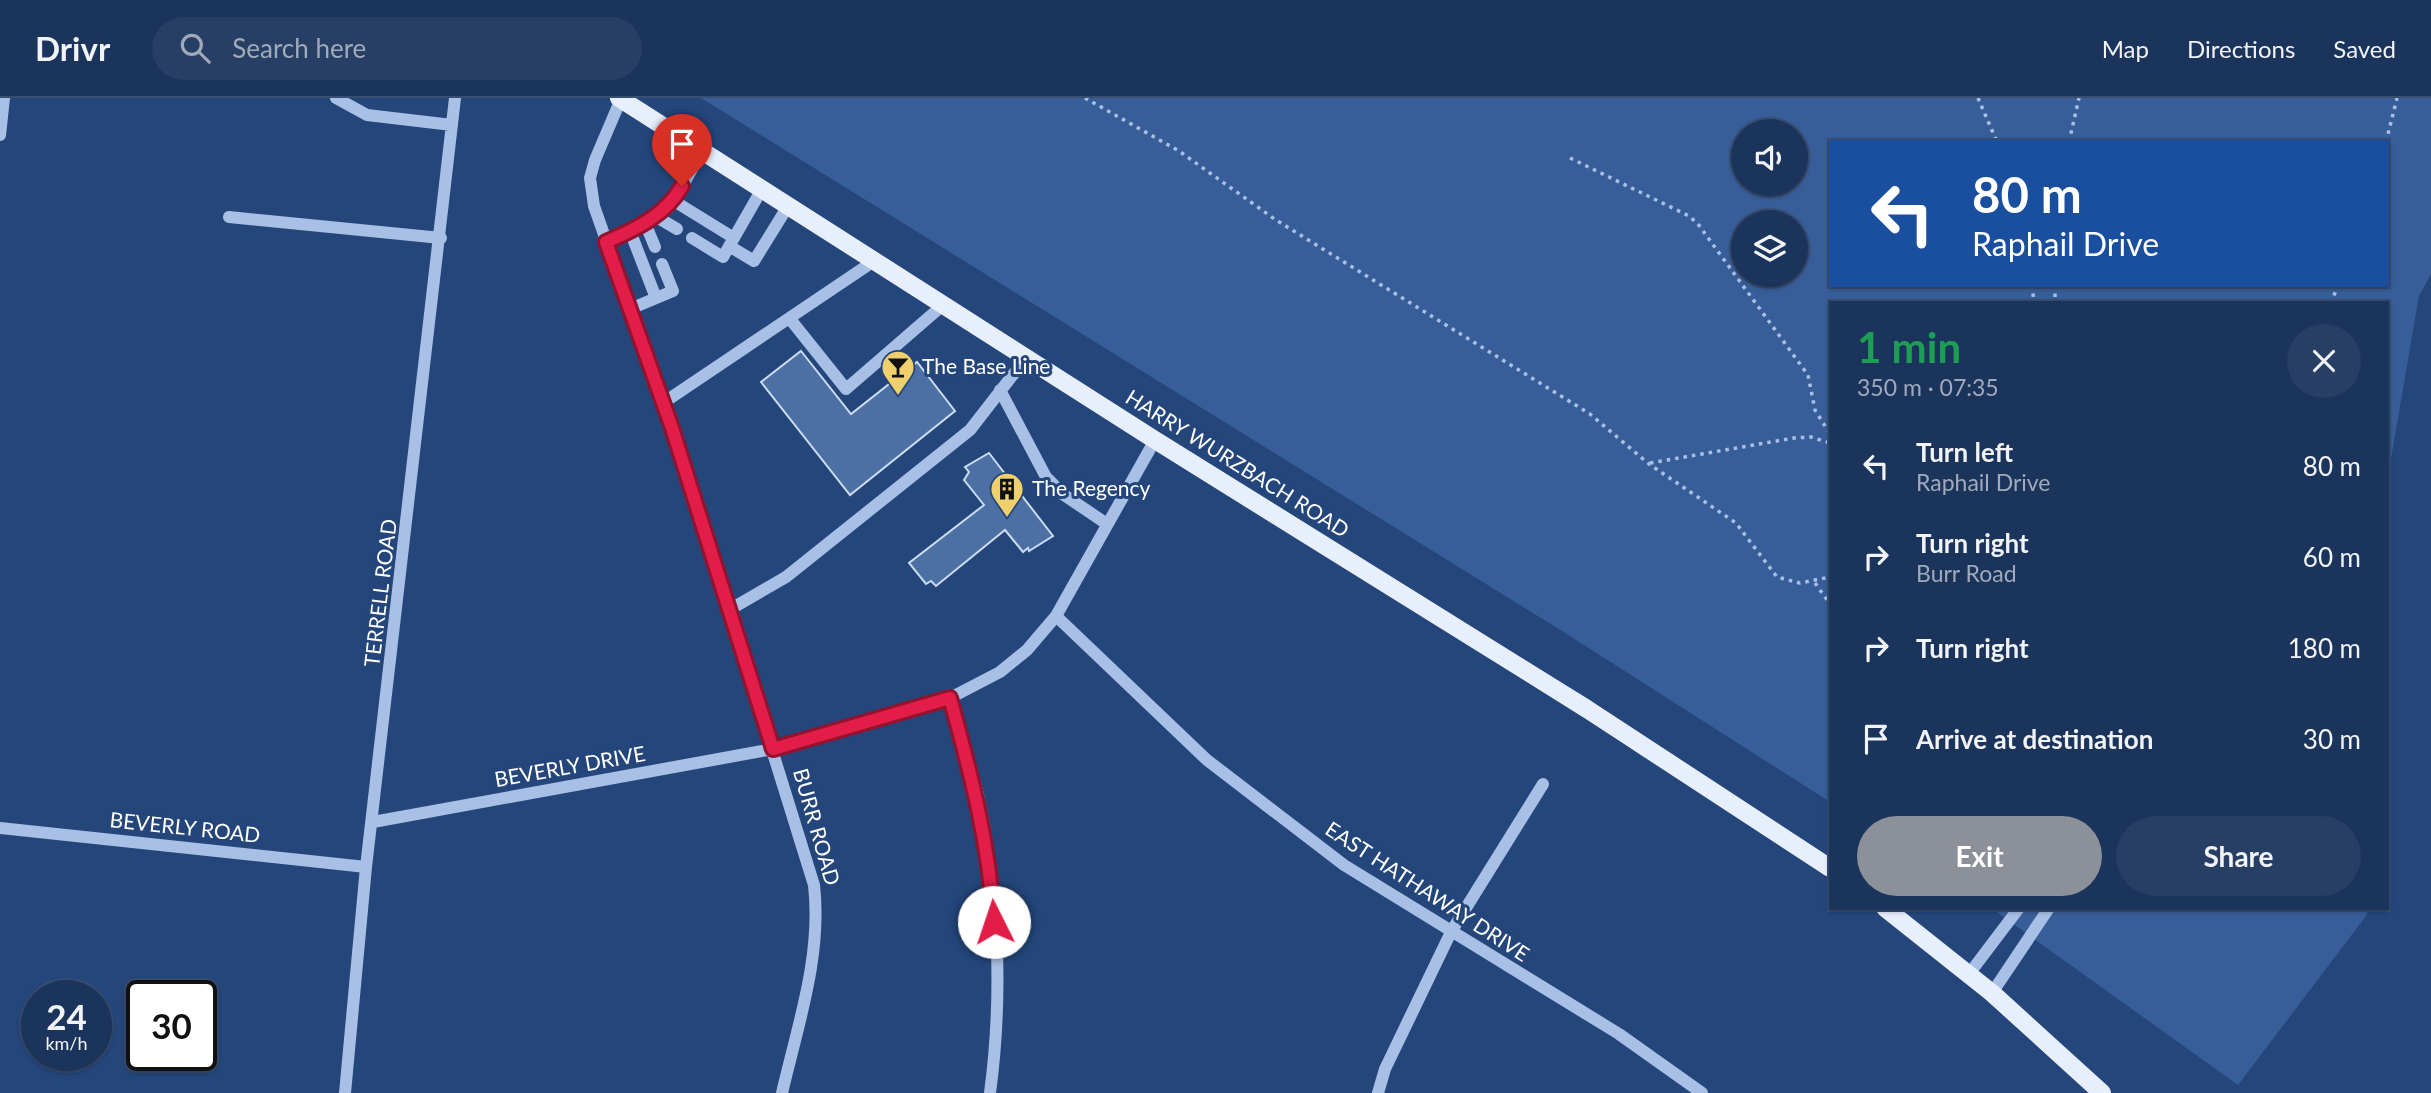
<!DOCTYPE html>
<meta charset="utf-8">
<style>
:root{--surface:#1b345c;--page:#283f65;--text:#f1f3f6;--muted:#a0aabb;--line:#394f72;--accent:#8c9099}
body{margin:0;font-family:Lato,sans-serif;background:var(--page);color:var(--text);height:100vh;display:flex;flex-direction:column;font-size:26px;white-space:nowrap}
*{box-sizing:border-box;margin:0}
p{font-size:23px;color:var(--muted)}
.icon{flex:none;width:38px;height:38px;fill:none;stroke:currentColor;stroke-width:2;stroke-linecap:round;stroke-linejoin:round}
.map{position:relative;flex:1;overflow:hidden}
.side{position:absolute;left:1829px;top:203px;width:560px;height:609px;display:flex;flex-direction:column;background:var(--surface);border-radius:0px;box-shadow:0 2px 5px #0004,0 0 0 2px var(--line)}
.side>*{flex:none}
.guide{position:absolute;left:1829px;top:42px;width:560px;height:147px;border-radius:0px;box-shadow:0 2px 5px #0004,0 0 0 2px var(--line);background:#1a4fa0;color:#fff;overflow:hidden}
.tools{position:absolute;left:1731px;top:21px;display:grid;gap:14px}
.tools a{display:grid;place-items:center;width:77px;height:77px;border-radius:50%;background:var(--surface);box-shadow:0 2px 5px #0004,0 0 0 2px var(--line);font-size:35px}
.speed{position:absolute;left:21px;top:882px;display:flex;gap:14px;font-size:35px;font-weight:700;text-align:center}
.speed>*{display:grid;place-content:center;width:91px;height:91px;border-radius:50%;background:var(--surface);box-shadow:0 2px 5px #0004,0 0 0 2px var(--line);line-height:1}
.speed small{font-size:18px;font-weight:400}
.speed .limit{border:4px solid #111;border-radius:10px;background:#fff;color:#111}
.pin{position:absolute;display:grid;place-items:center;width:60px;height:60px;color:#fff;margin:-72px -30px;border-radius:50% 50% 50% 0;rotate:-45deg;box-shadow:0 0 7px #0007}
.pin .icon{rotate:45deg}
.me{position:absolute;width:77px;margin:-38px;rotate:356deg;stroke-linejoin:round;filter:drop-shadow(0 0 5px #0008)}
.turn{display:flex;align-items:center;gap:24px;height:147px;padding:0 28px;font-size:32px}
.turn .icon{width:91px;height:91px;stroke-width:2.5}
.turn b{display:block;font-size:49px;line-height:60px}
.round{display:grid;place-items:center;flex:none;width:74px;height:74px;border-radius:37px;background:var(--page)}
.overview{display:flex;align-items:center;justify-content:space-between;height:119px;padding:0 28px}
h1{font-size:42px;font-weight:700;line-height:52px;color:#1e9e55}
.action{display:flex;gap:14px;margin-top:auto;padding:14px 28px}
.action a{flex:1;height:80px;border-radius:42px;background:var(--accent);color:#fff;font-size:28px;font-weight:700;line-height:80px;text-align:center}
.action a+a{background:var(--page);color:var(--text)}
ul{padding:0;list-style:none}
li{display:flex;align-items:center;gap:21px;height:91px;padding:0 28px}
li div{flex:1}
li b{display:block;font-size:26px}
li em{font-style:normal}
header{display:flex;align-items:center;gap:42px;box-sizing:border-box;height:98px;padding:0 35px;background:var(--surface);border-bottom:2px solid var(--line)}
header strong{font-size:33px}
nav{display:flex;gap:38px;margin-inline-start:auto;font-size:24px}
.search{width:490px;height:63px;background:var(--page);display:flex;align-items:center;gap:18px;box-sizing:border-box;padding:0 24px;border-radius:38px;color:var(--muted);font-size:26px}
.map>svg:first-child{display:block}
</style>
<header>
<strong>Drivr</strong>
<div class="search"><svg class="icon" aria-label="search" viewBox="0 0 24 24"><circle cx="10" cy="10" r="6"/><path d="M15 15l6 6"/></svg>Search here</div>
<nav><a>Map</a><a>Directions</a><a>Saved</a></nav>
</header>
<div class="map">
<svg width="2431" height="995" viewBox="0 0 2431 995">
<rect width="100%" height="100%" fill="#24467b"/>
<!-- green -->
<path fill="#385e99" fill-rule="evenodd" d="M701,0h1730v176l-12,22 -32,186v-179h-557v499l-268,-171zM1796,33v53h-53v-53zM1830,44h557v143h-557zM1743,124h53v53h-53z
M1991,810h378l-3,8 -128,169z"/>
<!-- building -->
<path fill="#4c70a4" stroke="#cbdbf4" stroke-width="2" d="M801,253l50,63 66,-52 38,49 -105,84 -89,-113z
M989,355l64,83 -24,15 -1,-3 -5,4 -18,-22 -69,56 -5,-5 -5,3 -17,-21 75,-58 -20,-25 5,-8 -4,-5z"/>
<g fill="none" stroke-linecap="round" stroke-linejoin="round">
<!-- path -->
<path stroke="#a8c0e5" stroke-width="3.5" stroke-dasharray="3.5 5" stroke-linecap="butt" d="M1085,0l94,53 97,69 314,194 59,50 87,59 41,54 23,6 30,-6
M1978,0l19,44
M2069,44l10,-44
M2386,44l11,-44
M1570,60l119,58 9,8 110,151 7,35 15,24
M2032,187l2,18
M2055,187v18
M2330,205l9,-18
M1650,365l144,-25 17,-1 19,6
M1815,485l15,21"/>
<!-- minor -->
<path stroke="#a8c0e5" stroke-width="12" d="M336,0l31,17 85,10
M621,1l-26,61 -5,18 4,28 78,222 142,457c8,71 -16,139 -32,208
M0,37l4,-37
M674,103l60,37
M655,118l22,13
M229,119l212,21
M645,125l29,-22 28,-50
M630,133l26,67
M692,140l31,19 39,-68
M606,144l39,-19 10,24
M729,148l25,15 34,-55
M630,211l43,-18 -11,-27
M790,221l56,70 97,-84
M1000,292l46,87 18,18 43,29
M663,305l211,-142
M729,512l57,-33 184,-147 56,-72
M1056,518l151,144 137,105 275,169 83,59
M950,600c9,32 20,65 28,97 21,96 25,201 12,298
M373,724l400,-73 177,-51 50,-26 27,-22 29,-34 99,-176
M0,730l366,39
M1969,876l50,-66
M1992,895l57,-85
M345,995l21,-226 89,-769
M1378,995l7,-24 66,-137 92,-148"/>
<!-- major -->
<path stroke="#e8effc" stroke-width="18" d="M619,0l536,342 432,269 243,159
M1885,810l107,85 110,100"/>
</g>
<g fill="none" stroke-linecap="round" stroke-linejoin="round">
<defs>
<path id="route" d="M682,88c-16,29 -46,43 -76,56l66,186 101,321 177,-51c21,76 39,145 44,224"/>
</defs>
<!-- route casing -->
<use href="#route" stroke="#92132f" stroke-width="18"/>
<!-- route -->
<use href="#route" stroke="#e11d48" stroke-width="12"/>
</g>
<!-- icons -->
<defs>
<symbol id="bar-pin" viewBox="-11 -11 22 30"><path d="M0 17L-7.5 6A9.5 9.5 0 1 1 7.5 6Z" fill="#efd06c" stroke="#24467b"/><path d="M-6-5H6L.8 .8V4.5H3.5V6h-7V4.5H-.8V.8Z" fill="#111"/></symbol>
<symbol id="building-pin" viewBox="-11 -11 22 30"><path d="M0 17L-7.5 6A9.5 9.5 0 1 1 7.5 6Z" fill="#efd06c" stroke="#24467b"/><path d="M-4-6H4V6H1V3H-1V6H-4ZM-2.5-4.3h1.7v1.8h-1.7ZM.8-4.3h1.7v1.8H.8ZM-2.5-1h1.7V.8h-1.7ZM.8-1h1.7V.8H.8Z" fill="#111"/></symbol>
</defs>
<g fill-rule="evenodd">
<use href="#bar-pin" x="879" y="250" width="38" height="52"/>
<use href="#building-pin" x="988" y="372" width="38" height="52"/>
</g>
<g text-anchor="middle" stroke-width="6" stroke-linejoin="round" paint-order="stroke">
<!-- poi labels -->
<g font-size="21" fill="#fff" stroke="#24467b" text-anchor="start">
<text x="922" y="276">The Base Line</text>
<text x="1032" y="398">The Regency</text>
</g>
<!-- street labels -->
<g font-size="21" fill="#fff" stroke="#24467b">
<text transform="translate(1237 366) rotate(32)" y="7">HARRY WURZBACH ROAD</text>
<text transform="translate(381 495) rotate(-83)" y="7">TERRELL ROAD</text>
<text transform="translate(570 669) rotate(-10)" y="7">BEVERLY DRIVE</text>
<text transform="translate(816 729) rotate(74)" y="7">BURR ROAD</text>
<text transform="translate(185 730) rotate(6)" y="7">BEVERLY ROAD</text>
<text transform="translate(1427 794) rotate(33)" y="7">EAST HATHAWAY DRIVE</text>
</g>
</g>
</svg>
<div class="tools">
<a><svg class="icon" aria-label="sound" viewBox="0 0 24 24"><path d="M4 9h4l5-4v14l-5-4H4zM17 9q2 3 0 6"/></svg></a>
<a><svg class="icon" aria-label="layers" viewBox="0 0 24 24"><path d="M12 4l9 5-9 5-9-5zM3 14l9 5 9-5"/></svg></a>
</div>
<div class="speed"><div>24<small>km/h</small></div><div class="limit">30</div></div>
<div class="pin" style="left:682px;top:88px;background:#d93025"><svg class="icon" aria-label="arrive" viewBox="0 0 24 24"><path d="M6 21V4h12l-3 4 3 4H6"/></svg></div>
<svg class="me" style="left:994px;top:824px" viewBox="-20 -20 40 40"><circle r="19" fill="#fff"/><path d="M0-13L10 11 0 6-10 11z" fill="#e11d48"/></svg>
<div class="guide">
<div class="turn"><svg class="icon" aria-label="left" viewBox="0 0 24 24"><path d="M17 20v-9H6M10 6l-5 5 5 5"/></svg><div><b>80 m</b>Raphail Drive</div></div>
</div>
<section class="side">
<div class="overview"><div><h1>1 min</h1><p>350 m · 07:35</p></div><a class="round"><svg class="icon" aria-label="close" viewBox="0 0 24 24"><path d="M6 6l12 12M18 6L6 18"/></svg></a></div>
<ul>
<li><svg class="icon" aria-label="left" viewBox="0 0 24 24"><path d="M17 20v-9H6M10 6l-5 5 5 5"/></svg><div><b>Turn left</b><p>Raphail Drive</p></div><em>80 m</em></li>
<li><svg class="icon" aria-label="right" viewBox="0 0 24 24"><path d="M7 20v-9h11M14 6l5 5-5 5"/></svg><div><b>Turn right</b><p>Burr Road</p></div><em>60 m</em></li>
<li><svg class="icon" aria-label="right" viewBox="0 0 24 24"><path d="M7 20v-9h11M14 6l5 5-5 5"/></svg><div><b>Turn right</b></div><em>180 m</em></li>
<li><svg class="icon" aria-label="arrive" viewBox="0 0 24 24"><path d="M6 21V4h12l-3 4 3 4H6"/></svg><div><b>Arrive at destination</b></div><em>30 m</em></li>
</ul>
<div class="action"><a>Exit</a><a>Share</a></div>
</section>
</div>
